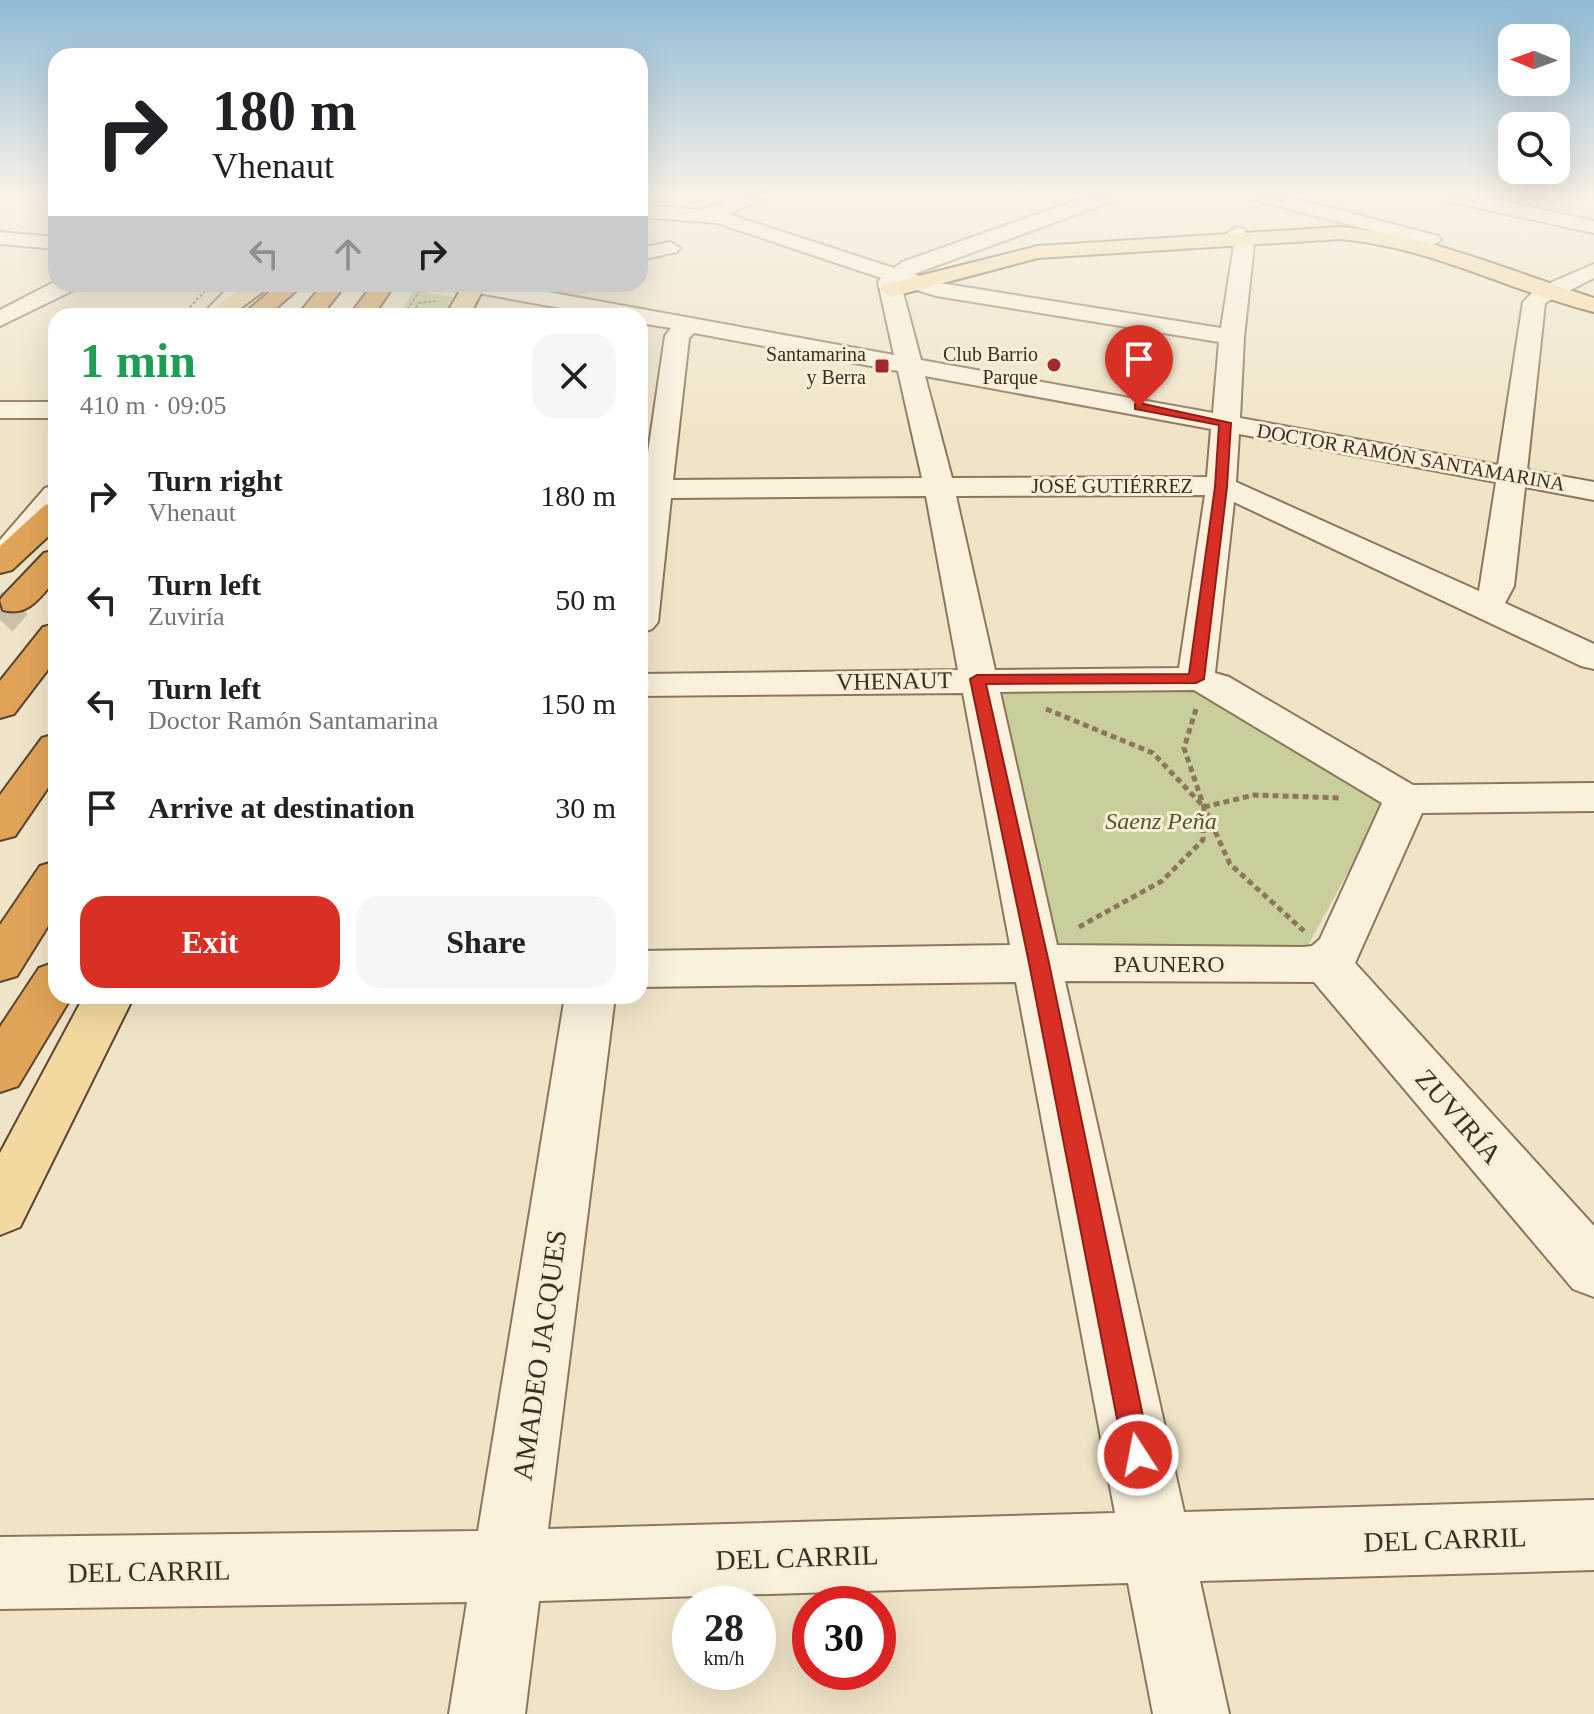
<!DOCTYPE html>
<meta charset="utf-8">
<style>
:root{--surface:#fff;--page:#f6f6f6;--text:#202124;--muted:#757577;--accent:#d93025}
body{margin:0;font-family:"Times New Roman",serif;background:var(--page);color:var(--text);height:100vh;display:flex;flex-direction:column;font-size:30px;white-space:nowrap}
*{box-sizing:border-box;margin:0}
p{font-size:26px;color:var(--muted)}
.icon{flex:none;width:44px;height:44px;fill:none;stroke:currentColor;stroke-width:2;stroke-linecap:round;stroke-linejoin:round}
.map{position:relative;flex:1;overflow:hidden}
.sheet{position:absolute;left:48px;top:308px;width:600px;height:696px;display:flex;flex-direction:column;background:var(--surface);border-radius:24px;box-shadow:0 8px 32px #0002}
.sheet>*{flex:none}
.guide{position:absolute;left:48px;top:48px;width:600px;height:244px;border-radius:24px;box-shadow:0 8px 32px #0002;background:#fff;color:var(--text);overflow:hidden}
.needle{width:52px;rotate:271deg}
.fabs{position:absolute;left:1498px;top:24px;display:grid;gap:16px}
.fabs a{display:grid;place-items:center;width:72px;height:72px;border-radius:16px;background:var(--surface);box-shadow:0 8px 32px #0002;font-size:40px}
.speed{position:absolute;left:672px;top:1586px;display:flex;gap:16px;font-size:40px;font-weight:700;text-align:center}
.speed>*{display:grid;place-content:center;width:104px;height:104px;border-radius:50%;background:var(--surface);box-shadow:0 8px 32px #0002;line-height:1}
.speed small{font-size:20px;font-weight:400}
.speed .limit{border:12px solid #d22;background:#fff;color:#111}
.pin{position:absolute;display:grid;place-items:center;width:68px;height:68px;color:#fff;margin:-82px -34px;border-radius:50% 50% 50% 0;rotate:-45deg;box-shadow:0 0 8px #0007}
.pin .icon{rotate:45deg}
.me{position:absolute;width:88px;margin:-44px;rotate:349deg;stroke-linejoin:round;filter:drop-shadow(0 0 6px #0008)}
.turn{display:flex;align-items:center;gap:28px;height:168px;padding:0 32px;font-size:36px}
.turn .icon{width:104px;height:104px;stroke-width:2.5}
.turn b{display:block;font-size:56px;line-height:68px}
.lanes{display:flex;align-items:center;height:76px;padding:0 32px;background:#0003;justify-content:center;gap:40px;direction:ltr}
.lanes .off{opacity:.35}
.round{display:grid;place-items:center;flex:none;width:84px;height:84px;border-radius:24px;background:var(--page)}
.summary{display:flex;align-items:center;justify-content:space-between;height:136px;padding:0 32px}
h1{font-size:48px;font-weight:700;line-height:60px;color:#1e9e55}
.action{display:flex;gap:16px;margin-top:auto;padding:16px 32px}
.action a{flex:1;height:92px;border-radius:24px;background:var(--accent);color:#fff;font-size:32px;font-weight:700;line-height:92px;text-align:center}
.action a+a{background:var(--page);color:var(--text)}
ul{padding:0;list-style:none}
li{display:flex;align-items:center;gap:24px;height:104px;padding:0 32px}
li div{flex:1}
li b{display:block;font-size:30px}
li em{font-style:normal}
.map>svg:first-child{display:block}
</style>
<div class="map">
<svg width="1594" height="1714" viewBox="0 0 1594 1714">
<rect width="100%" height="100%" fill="#f0e4c8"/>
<!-- green -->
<path fill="#c9cf9b" d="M417,284h9l3,9 24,4 -11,19h-44z
M520,284h78l2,1 -22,12 -65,-12z
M1204,688l184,111 -83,152 -235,1 -16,-12 -58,-242 8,-7z"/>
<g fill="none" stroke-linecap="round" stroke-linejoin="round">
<!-- highway-tunnel -->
<path stroke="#ccc0a6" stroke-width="34" stroke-dasharray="34 17" stroke-linecap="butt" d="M0,620l15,-17"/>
<defs>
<path id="minor" d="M744,195h29l-45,19 166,54 8,-6 190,-67h28l-2,4 -204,75 26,9 281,45 13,-83 -7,-12 10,-6 7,2 10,16 -10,92 -4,81 258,47 25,-163 13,-13 58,-25v14l-49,25 -18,167 67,12v18l-69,-13 -11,99 -9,17 89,41v25l-13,-3 -347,-164 -19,171 14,4 184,108 181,-2v28l-172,2 -67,150 239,263v71l-21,-8 -259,-307 -249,-1 119,531 410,-12v70l-394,11 29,133h-76l-25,-131 -589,18 -14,113h-76l18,-112 -467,7v-72l478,-6 87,-535h50l-67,533 567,-16 -99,-531 -376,5v-36l370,-6 -47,-252 -323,3v-22l318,-4 -32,-174 -255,2 -13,124 -6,7 -12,4v-153h4l21,-144 6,-8 -31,-5v-7h-36l-131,-24 -11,-7 42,-1 390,71 -16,-73 3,-4 -164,-55 -77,-6v-12l61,5zM901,285l35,11 283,46 -6,71 -292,-53zM694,333l204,38 24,107 -249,2 16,-142zM925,376l286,53 -4,48 -255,1zM1239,434l257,48 -17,109 -243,-109zM1205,495l-26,173 -184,2 -39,-174zM1194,690l188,113 -62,136 -8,7 -8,1 -247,-2 -57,-253z
M1249,195h33l156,41 3,4 -10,6 -180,-47z
M1438,195h37l119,26v12l-147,-32z
M0,232l56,5v12l-56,-5z
M670,242l10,6 -3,4 -37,8v-12z
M56,281v3h23l-3,5 -76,37v-16z
M232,284h23l-29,32h-25z
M0,402h56v16h-56z
M56,485v28l-44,54 -12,3v-30l45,-52z"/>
<path id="major" d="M1340,227c90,8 169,44 254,71v14c-88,-22 -162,-65 -254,-73l-302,19 -147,39 -11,-7 3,-5 155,-39z
M247,284h26l-43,32h-27z
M464,284h22l-17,32h-24z
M84,996h50l-114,231 -20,8v-82z"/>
<path id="highway" d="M279,284h25l-37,32h-26z
M323,284h23l-25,32h-24z
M373,284h22l-22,32h-24z
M56,503v26l-44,41 -12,3v-27l45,-41z
M56,550v29c-16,18 -27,38 -53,31l-3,-10 3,-4 41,-43z
M56,624v35l-42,55 -14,4v-37l43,-54z
M56,734v42l-41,60 -15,4v-45l42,-57z
M56,861v52l-39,63 -17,5v-56l40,-59z
M56,962v34h16l-54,90 -18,6v-65l39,-59z"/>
</defs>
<!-- minor casing -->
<use href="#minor" stroke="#8d765c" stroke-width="4"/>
<!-- major casing -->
<use href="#major" stroke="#5b4430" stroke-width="4"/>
<!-- highway casing -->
<use href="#highway" stroke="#5b4430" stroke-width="4"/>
<!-- path-far1 -->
<path stroke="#8d765c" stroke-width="2" stroke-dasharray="3 2" stroke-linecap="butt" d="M410,316l9,-13 18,-2"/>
<!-- path -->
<path stroke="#8d765c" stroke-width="5" stroke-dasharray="6 4" stroke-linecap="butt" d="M1046,709l107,44 51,54 -1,33 -41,41 -85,47
M1196,709l-12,39 20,59 26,57 74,67
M1204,807l50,-12 88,3"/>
<!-- minor -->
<use href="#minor" fill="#faf1dc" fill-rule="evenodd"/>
<!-- major -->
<use href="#major" fill="#f3d9a0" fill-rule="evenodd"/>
<!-- highway -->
<use href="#highway" fill="#e0a458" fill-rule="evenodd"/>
<!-- path-bridge -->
<path stroke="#8d765c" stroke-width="2" stroke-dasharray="3 2" stroke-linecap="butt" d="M186,311l23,-24h213l-19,29"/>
</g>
<!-- sky -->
<linearGradient id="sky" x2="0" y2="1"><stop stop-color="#8fbad6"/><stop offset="0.45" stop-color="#f8f3e6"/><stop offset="1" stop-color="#f8f3e6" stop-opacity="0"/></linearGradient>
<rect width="1594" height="435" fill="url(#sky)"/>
<!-- route -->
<path fill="#d93025" stroke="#8d1f18" stroke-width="2" d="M1139,403l92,20 -4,64 -23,192 -8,4 -210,1 63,279 102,492 -4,9 -9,4 -10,-4 -4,-9 -95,-492 -59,-284 7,-4 212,-1 26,-187 4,-62 -84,-16v-5z"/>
<!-- markers -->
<g fill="#9e2a2b" stroke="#f7eed8" stroke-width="3">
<circle cx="1054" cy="365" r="8"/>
<rect x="874" y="358" width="16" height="16" rx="4"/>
</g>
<g text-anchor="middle" stroke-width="6" stroke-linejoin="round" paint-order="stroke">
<!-- far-poi labels -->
<g font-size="20" fill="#3d2e20" stroke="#f7eed8" text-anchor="end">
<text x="866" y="361">Santamarina<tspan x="866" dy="23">y Berra</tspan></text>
<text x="1038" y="361">Club Barrio<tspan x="1038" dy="23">Parque</tspan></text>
</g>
<!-- far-street labels -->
<g font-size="20" fill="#3d2e20" stroke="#f7eed8">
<text transform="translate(1411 457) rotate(10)" y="7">DOCTOR RAMÓN SANTAMARINA</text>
<text x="1112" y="493">JOSÉ GUTIÉRREZ</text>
</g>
<!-- street labels -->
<g font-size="24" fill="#3d2e20" stroke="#f7eed8">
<text transform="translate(894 681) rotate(-1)" y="8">VHENAUT</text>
<text x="1169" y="972">PAUNERO</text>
</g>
<!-- park labels -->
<g font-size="24" font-style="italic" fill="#4d5a26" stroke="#f7eed8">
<text x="1161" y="829">Saenz Peña</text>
</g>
<!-- near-street labels -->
<g font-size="28" fill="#3d2e20" stroke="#f7eed8">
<text transform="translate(1459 1116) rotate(49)" y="10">ZUVIRÍA</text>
<text transform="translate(539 1355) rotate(-82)" y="10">AMADEO JACQUES</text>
<text transform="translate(1445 1539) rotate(-2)" y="10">DEL CARRIL</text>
<text transform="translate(797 1557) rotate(-2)" y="10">DEL CARRIL</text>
<text transform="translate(149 1571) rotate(-1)" y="10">DEL CARRIL</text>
</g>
</g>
</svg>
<div class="fabs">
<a><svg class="needle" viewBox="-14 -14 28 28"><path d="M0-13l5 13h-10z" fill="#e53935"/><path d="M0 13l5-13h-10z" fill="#757577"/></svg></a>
<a><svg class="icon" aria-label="search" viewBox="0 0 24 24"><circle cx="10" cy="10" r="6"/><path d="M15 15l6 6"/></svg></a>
</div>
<div class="speed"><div>28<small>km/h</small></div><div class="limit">30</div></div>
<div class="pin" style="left:1139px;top:407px;background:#d93025"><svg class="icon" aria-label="arrive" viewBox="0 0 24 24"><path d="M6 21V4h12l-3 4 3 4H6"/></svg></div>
<svg class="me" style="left:1138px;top:1455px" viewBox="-20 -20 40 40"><circle r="17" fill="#d93025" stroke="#fff" stroke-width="3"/><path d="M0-11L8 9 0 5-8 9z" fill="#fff"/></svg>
<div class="guide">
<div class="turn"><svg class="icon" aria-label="right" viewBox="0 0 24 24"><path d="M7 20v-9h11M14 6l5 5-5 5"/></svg><div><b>180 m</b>Vhenaut</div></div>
<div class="lanes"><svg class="icon off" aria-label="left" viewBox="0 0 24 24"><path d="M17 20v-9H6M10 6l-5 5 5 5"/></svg><svg class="icon off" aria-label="ahead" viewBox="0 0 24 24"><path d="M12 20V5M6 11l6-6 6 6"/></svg><svg class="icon" aria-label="right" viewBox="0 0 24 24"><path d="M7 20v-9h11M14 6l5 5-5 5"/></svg></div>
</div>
<section class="sheet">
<div class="summary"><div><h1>1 min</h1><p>410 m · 09:05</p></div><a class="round"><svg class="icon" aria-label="close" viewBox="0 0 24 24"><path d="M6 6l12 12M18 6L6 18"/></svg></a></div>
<ul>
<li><svg class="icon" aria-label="right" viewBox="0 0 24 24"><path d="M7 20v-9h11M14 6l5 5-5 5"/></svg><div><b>Turn right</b><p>Vhenaut</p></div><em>180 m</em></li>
<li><svg class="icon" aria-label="left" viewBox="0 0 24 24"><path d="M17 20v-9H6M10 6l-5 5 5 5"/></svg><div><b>Turn left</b><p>Zuviría</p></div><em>50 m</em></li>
<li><svg class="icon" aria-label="left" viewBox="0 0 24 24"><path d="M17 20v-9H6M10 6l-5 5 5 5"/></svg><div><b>Turn left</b><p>Doctor Ramón Santamarina</p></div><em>150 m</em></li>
<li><svg class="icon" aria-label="arrive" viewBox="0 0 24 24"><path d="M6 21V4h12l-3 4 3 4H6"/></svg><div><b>Arrive at destination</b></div><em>30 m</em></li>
</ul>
<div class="action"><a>Exit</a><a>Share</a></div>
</section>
</div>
